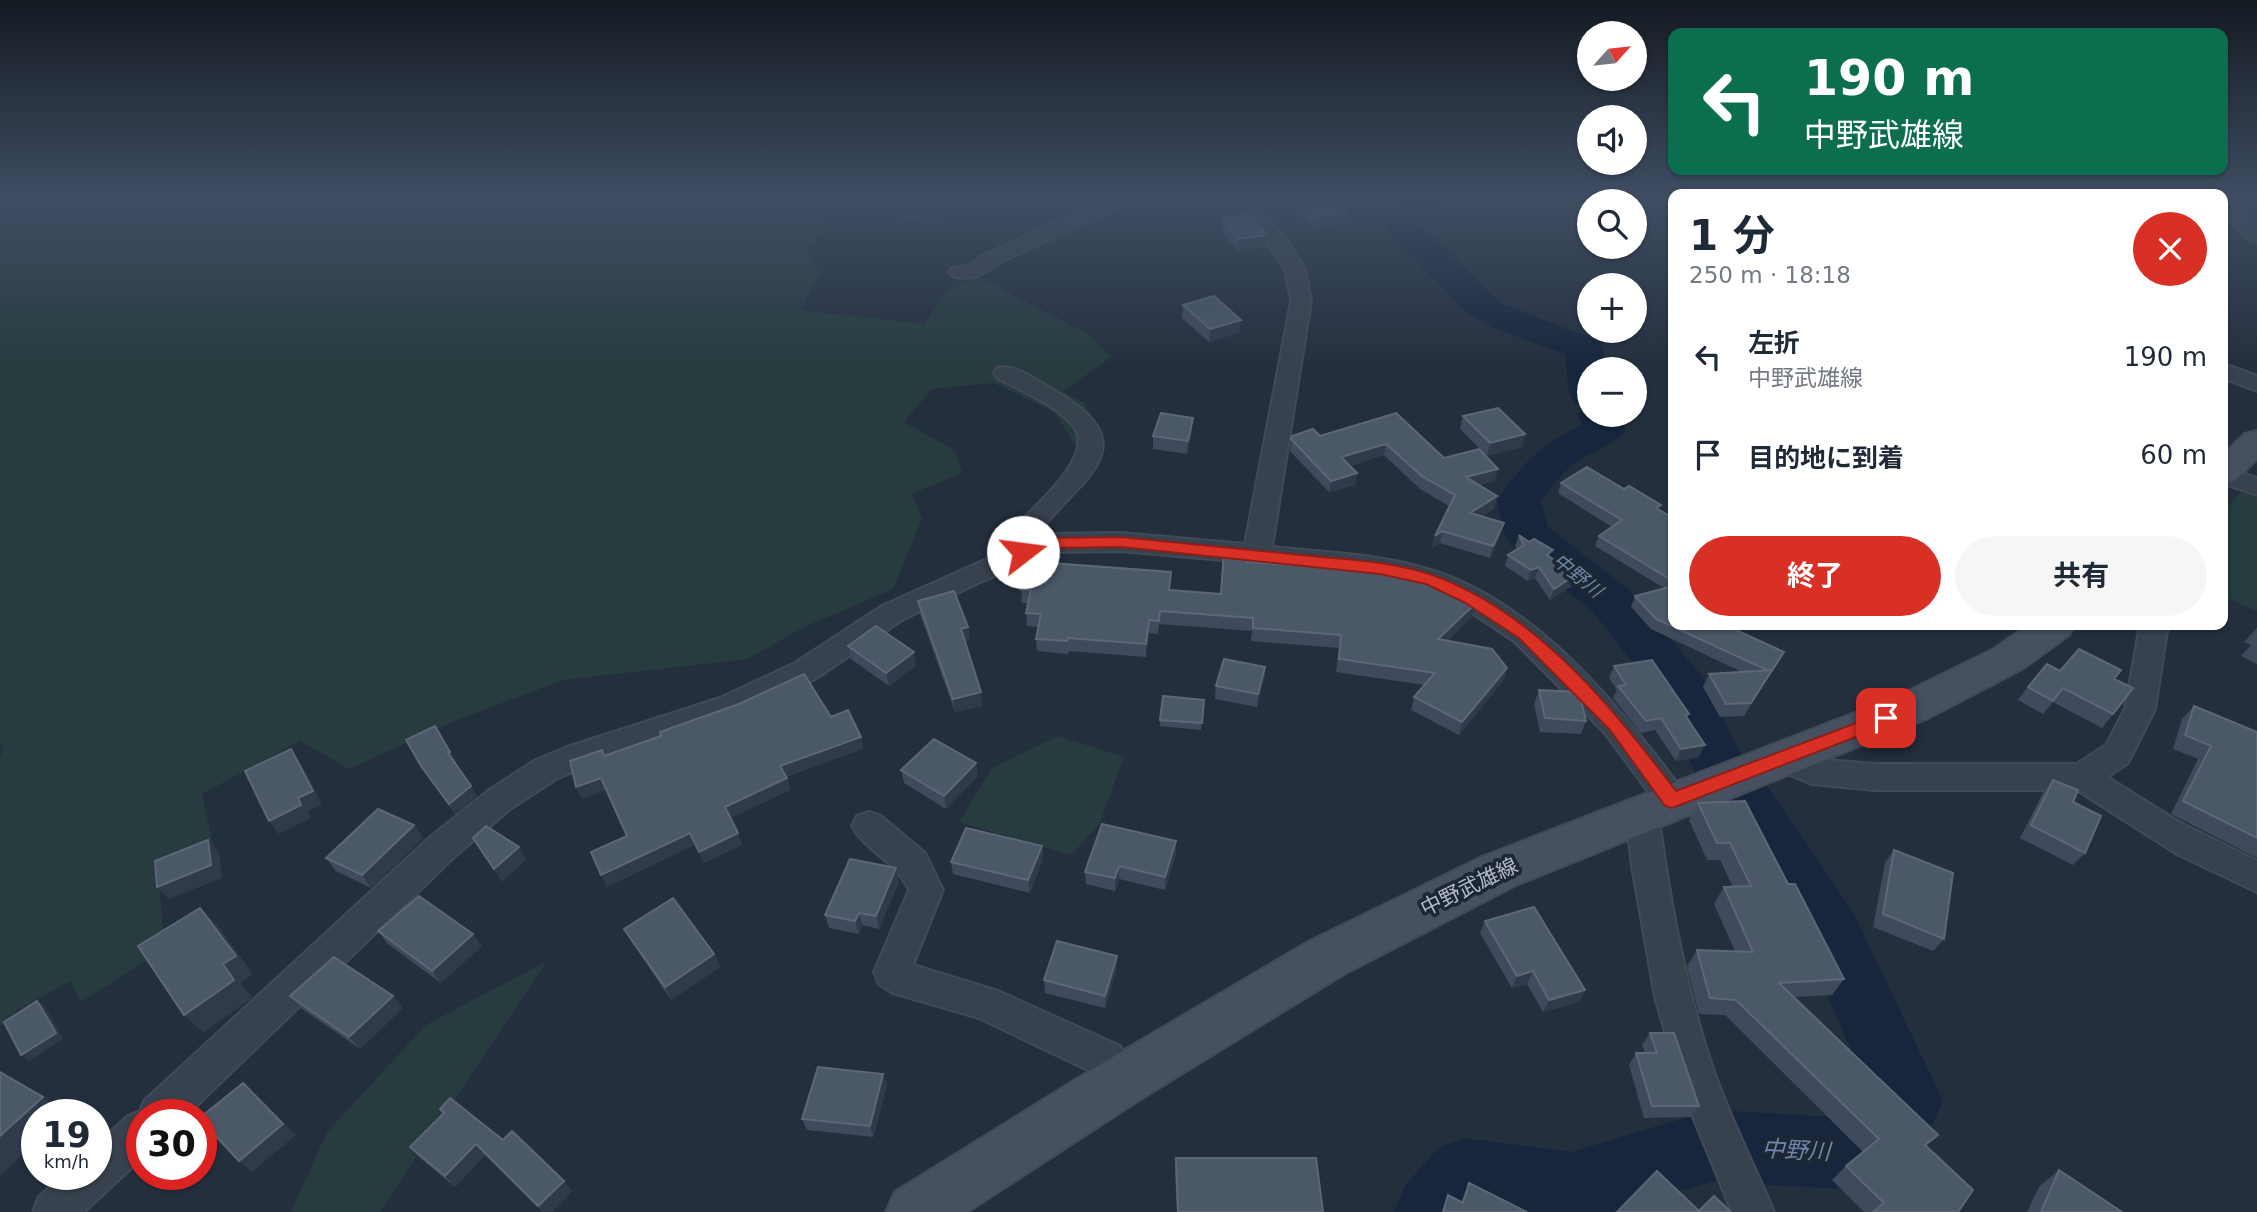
<!DOCTYPE html>
<html lang="ja">
<meta charset="utf-8">
<style>
:root{--surface:#fff;--page:#f6f6f7;--text:#1f2937;--muted:#747a83;--accent:#d93025}
body{margin:0;font-family:"DejaVu Sans","Noto Sans JP",sans-serif;background:var(--page);color:var(--text);height:100vh;display:flex;flex-direction:column;font-size:26px;white-space:nowrap}
*{box-sizing:border-box;margin:0}
p{font-size:23px;color:var(--muted)}
.icon{flex:none;width:38px;height:38px;fill:none;stroke:currentColor;stroke-width:2;stroke-linecap:round;stroke-linejoin:round}
.map{position:relative;flex:1;overflow:hidden}
.drawer{position:absolute;left:1668px;top:189px;width:560px;height:441px;display:flex;flex-direction:column;background:var(--surface);border-radius:14px;box-shadow:0 2px 5px #0004}
.drawer>*{flex:none}
.hud{position:absolute;left:1668px;top:28px;width:560px;height:147px;border-radius:14px;box-shadow:0 2px 5px #0004;background:#0b6e4f;color:#fff;overflow:hidden}
.needle{width:46px;rotate:63deg}
.controls{position:absolute;left:1577px;top:21px;display:grid;gap:14px}
.controls a{display:grid;place-items:center;width:70px;height:70px;border-radius:50%;background:var(--surface);box-shadow:0 2px 5px #0004;font-size:35px}
.speed{position:absolute;left:21px;top:1099px;display:flex;gap:14px;font-size:35px;font-weight:700;text-align:center}
.speed>*{display:grid;place-content:center;width:91px;height:91px;border-radius:50%;background:var(--surface);box-shadow:0 2px 5px #0004;line-height:1}
.speed small{font-size:18px;font-weight:400}
.speed .limit{border:10px solid #d22;background:#fff;color:#111}
.pin{position:absolute;display:grid;place-items:center;width:60px;height:60px;color:#fff;margin:-30px;border-radius:14px;box-shadow:0 4px 10px #0006}
.me{position:absolute;width:77px;margin:-38px;rotate:75deg;stroke-linejoin:round;filter:drop-shadow(0 0 5px #0008)}
.turn{display:flex;align-items:center;gap:24px;height:147px;padding:0 21px;font-size:32px}
.turn .icon{width:91px;height:91px;stroke-width:2.5}
.turn b{display:block;font-size:49px;line-height:60px}
.round{display:grid;place-items:center;flex:none;width:74px;height:74px;border-radius:37px;background:var(--page)}
.summary{display:flex;align-items:center;justify-content:space-between;height:119px;padding:0 21px}
h1{font-size:42px;font-weight:700;line-height:52px}
.primary-button{display:flex;gap:14px;margin-top:auto;padding:14px 21px}
.primary-button a{flex:1;height:80px;border-radius:42px;background:var(--accent);color:#fff;font-size:28px;font-weight:700;line-height:80px;text-align:center}
.primary-button a+a{background:var(--page);color:var(--text)}
ul{padding:0;list-style:none}
li{display:flex;align-items:center;gap:21px;height:98px;padding:0 21px}
li div{flex:1}
li b{display:block;font-size:26px}
li em{font-style:normal}
.map>svg:first-child{display:block}
</style>
<div class="map">
<svg width="2257" height="1212" viewBox="0 0 2257 1212">
<rect width="100%" height="100%" fill="#242f3e"/>
<!-- green -->
<path fill="#263c3f" d="M0,199h811l16,29 -22,20 15,26 -20,36 125,14 20,-32 32,-16 111,58 23,23 -48,35 21,11 19,32 -28,10 -20,-32 -61,-30 -62,6 -28,33 51,29 7,22 -51,21 11,25 -29,70 -91,39 -54,31 -185,21 -109,41 -105,48 -49,-28 -98,53 12,55 -56,22 7,78 -84,53 -10,-21 -54,29 -17,17v-270l3,-10 -3,-5z
M913,199h73l-43,18 -44,3z
M2241,492l16,6v113l-34,-15v-83z
M1058,736l66,21 -25,68 -28,30 -112,-33 32,-53z
M547,961l-167,251h-89l36,-80 99,-107z"/>
<g fill="none" stroke-linecap="round" stroke-linejoin="round">
<!-- river -->
<path fill="#17263c" fill-rule="evenodd" d="M1406,199h40l-5,7 -24,15 84,82 97,38 5,8 3,20h-17v46h29l8,15c-11,15 -31,20 -47,30 -15,11 -27,26 -38,41l7,26 80,62 73,86 42,82 -8,15 -20,7 -20,-7 -35,-73 -66,-86 -83,-68 -7,-11 -7,-33c22,-35 47,-59 85,-76l-5,-10 10,-10 -12,-2 -6,-9 -4,-40 -71,-26 -27,-15 -70,-72 -14,-20 13,-17z
M1746,777l20,7 88,130 89,187 -11,24 -58,53 -25,11 -138,-7 -100,30h-217l11,-26 33,-38 26,-10 107,14 140,-42 126,7 31,-27 -60,-141 -90,-149 8,-16z"/>
<defs>
<path id="minor" d="M1107,199h24l-2,4 -133,61c-13,12 -27,17 -44,12l-3,-4 3,-4 17,-2 13,-10z
M1243,199h22l-7,7 29,35 18,28 6,32 -39,246c55,6 115,7 168,26 101,36 181,135 243,218l5,9 -5,9 -11,4 -11,-4 -56,-76 -91,-92 -54,-36 -37,-18 -43,-10 -123,-14 -136,-12 -70,1 -73,31 -76,37 -87,59 -73,35 -153,51 -33,14 -46,30 -57,49 -266,257h-45v43l-58,54h-51l6,-15 25,-23h32v-29l32,-29 12,-5 4,-10 285,-263 59,-47 46,-30 33,-14 153,-49 75,-35 87,-57 127,-57 -1,-13 4,-6c19,-21 84,-73 62,-103 -18,-23 -52,-36 -77,-49l-3,-5 3,-5c19,-5 42,14 58,23 100,58 18,90 -20,147l13,-4 73,-1 124,11 46,-243 -6,-32 -45,-62z
M2222,199l7,1 28,26v16l-7,-2 -28,-25z
M2222,363l35,13v15l-35,-13z
M2222,466l35,12v17l-35,-12z
M2140,625h28l-13,84 -27,54 -21,14 72,45 78,39v31l-80,-38 -100,-64h-202l-63,-6 -39,-16 -5,-9 5,-9 11,-3 31,12 60,5h202l29,-19 19,-36z
M1642,800l12,4 4,9c12,87 27,173 55,256 17,49 41,95 61,143h-42l-48,-117 -29,-98 -23,-131 -6,-53 4,-9z
M869,812l12,4 44,37 18,37 -30,75 85,26 122,55 20,36 -6,13 -14,6 -14,-6 -14,-23 -113,-54 -86,-25 -14,-9 -5,-12 35,-82c-15,-31 -43,-38 -57,-64l5,-10z"/>
<path id="secondary" d="M2257,431v28l-23,22 -12,3v-29l23,-21z
M2028,625h47l-6,10 -47,34 -96,50 -410,166 -172,89 -205,126 -172,112h-81l9,-20 206,-128 207,-122 174,-85 414,-160 98,-48z"/>
</defs>
<!-- minor casing -->
<use href="#minor" stroke="#414a57" stroke-width="4"/>
<!-- secondary casing -->
<use href="#secondary" stroke="#414a57" stroke-width="4"/>
<!-- minor -->
<use href="#minor" fill="#38414e" fill-rule="evenodd"/>
<!-- secondary -->
<use href="#secondary" fill="#465061" fill-rule="evenodd"/>
</g>
<!-- wall -->
<path fill="#3f4b5c" d="M1062,199h39l-20,9z
M1287,199h53l6,5 -2,19 -29,6 -28,-27z
M1223,218l42,29 -28,4 -15,-21z
M1183,305l57,27 -31,10 -27,-24z
M1396,413l48,45 51,23 -16,4 18,11 -3,12 -13,9 19,18 -10,23 -50,-15 -8,5 3,-12 14,-30 -29,-17 -36,-34 -34,11 7,7 -2,12 -26,7 -39,-41 2,-15h28z
M1463,416l62,18 -3,13 -35,9 -27,-27z
M1192,431l-5,23 -34,-5v-13z
M1561,483l98,27 14,8v107l111,27 -6,11 -34,53 -24,1 -17,-30 6,-13 33,-2 -91,-43 -20,-22 4,-11 29,-8 -69,-42 4,-10 13,-9 -54,-34z
M1519,535l32,22 22,28 -23,15 -15,-22 -7,3 -23,-15 3,-11 9,-6 -2,-3z
M1019,555l151,35 51,4 26,-32 229,41 -4,13 -25,25 60,27 -4,13 -44,54 -48,-25 3,-13 11,-12 -89,-13 3,-24 -88,-7 1,-10 -93,-7 -1,10 -9,-1 -3,24 -77,-6 -1,3 -31,-3 -1,-12 2,-12 -11,-1 -1,-13 2,-10h-6z
M918,601l50,26 2,13 -5,2 17,64 -27,6 -35,-98z
M1947,625h17l-5,6z
M2257,628v36l-16,-8 10,-11 -7,-3z
M848,646l68,19 -27,21 -38,-27z
M1614,666l75,48 -2,4 12,39 -23,4 -21,-31 -14,3 -28,-35 4,-8 -8,-12z
M1265,667l-1,13 -7,27 -42,-8 1,-13z
M2060,671l54,8 -1,35 -11,14 -49,-26 -10,12 -25,-14 10,-13z
M1539,690l47,31 -5,13 -41,-2 -6,-28z
M1204,700l-3,30 -41,-4v-6z
M2194,706l63,26v126l-86,-44 27,-55 -25,-10 9,-30z
M435,726l21,36 -1,1 22,33 -22,18 -34,-48z
M901,770l77,6 -32,33 -42,-26z
M2053,780l20,22 12,51 -12,12 -53,-27 23,-45z
M1698,803l90,81 56,95 -12,16 -38,2 132,149 32,66h-94l-32,-32 14,-14 17,-14 -138,-137 -26,-1 -12,-48 10,-16 38,1 -21,-47 10,-17h9l-13,-27h-13l-18,-40z
M414,825l9,13 -52,50 -35,-17 -10,-13z
M1176,841v13l-11,36 -46,-11 -4,12 -29,-7 -1,-12z
M1042,846l1,13 -13,34 -77,-19 -2,-12z
M1894,850l50,89 -11,12 -60,-24 12,-64z
M899,881l-20,48 -17,-4 -3,9 -30,-6 -4,-13z
M1485,921l100,69 -6,12 -36,10 -16,-28 -15,4 -32,-55z
M624,929l90,25 6,13 -49,33 -40,-59z
M378,931l104,15 -41,37 -53,-39z
M1117,968l-12,40 -60,-15 -1,-13z
M290,996l113,12 -43,41 -59,-41z
M1650,1033l49,73 -9,11 -46,1 -15,-53 7,-12h9l-3,-8z
M883,1074l4,11 -14,52 -66,-7 -5,-11z
M503,1140l61,41 8,10 -20,21h-9l-58,-57 -30,32 -35,-29 -10,-11z
M1176,1158l147,54h-146l-2,-38z
M2059,1170l63,42h-95l12,-25z
M1469,1183l58,29h-85l6,-17 13,7z"/>
<!-- shaded-wall -->
<path fill="#2f3b4b" d="M1081,199h20l-20,9z
M1346,204l-2,19 -29,6 1,-12 23,-11z
M1266,235l-1,12 -28,4 1,-12z
M1241,320l-1,12 -31,10 1,-13z
M1193,418l-1,13 -5,23 1,-13z
M1525,434l-3,13 -35,9 3,-13z
M1386,444l-2,11 -45,14 2,-12z
M1498,469l-3,12 -32,8 3,-12z
M1357,473l-2,12 -26,7 2,-11z
M1497,496l-3,12 -27,17 3,-12z
M1504,523l-4,12 -10,23 3,-12z
M1442,531l-2,12 -8,5 3,-12z
M1539,567l-4,11 -7,3 3,-11z
M1576,574l-3,11 -23,15 4,-11z
M1476,603l-4,13 -37,36 3,-13z
M1149,620v13l-3,24v-13z
M968,627l2,13 -7,2 -2,-13z
M914,652l2,13 -27,21 -3,-13z
M1265,667l-1,13 -7,27 1,-13z
M1507,668l-4,13 -44,54 3,-13z
M1772,670l-7,13 -21,33 7,-13z
M981,692l1,14 -27,6 -2,-13z
M861,737l2,12 -79,29 -4,-12z
M1705,745l-6,12 -23,4 5,-12z
M291,749l9,13 22,42 -14,7 3,7 -32,16 -10,-13 29,-23z
M450,752l6,10 -2,1 -6,-10z
M976,763l2,13 -32,33 -2,-13z
M601,778l5,12 -24,9 -6,-12z
M787,778l4,12 -62,29 -4,-12z
M471,786l6,10 -22,18 -6,-10z
M414,825l9,13 -52,50 -9,-13z
M690,833l5,12 -88,42 -6,-12z
M738,833l4,12 -38,18 -5,-11z
M208,840l11,13 3,25 -53,21 -12,-12z
M1176,841v13l-11,36v-13z
M1042,846l1,13 -13,34 -2,-13z
M519,847l7,13 -24,22 -8,-13z
M1119,866v13l-4,12v-13z
M896,868l3,13 -20,48 -3,-13z
M200,908l18,18 35,48 -12,9 11,15 -49,35 -19,-18 39,-51z
M859,913l3,12 -3,9 -4,-13z
M473,934l9,12 -41,37 -9,-12z
M714,954l6,13 -49,33 -6,-13z
M1117,956v12l-12,40v-12z
M1533,971l-6,13 -15,4 5,-12z
M1585,990l-6,12 -36,10 6,-12z
M393,996l10,12 -43,41 -11,-12z
M37,1001l8,6 18,32 -34,22 -8,-6z
M883,1074l4,11 -14,52 -3,-11z
M243,1083l53,52 -44,37 -13,-11z
M43,1097l23,17 -29,1v26l-37,35v-40z
M476,1144l9,11 -30,32 -10,-11z
M564,1181l8,10 -20,21h-8l-6,-6z"/>
<!-- building -->
<path fill="#4b5868" stroke="#5c6777" stroke-width="2" d="M1297,199h43l6,5 -7,2 7,6 -30,5z
M1251,214l15,21 -28,4 -15,-21z
M1214,296l27,24 -31,9 -27,-24z
M1498,408l27,26 -35,9 -27,-27z
M1161,413l32,5 -5,23 -35,-5z
M1396,413l48,45 35,-9 19,20 -32,8 31,19 -27,17 34,10 -11,23 -51,-15 -7,5 20,-41 -32,-18 -37,-33 -45,13 16,16 -26,8 -40,-42 1,-3 21,-7 7,7z
M1587,467l37,22 5,-3 32,19 -5,3 17,10v63l-74,-45 23,-16 -61,-37z
M1519,535l10,7 5,-3 19,11 -6,5 29,19 -22,15 -15,-22 -8,3 -23,-15 16,-10z
M1050,551l1,12 120,9 -2,18 52,4 3,-43 23,1v10l97,6 87,11 45,24 -38,36 54,10 15,19 -45,54 -48,-25 21,-24 -96,-14 2,-24 -88,-7v-10l-93,-7 -1,10 -10,-1 -3,24 -78,-6 -1,3 -31,-2 5,-25 -15,-1 5,-24 -10,1 -2,-35z
M1673,586v39h52l59,27 -13,20 1,-2h-5l-111,-51 -21,-23z
M954,591l14,36 -7,2 20,63 -28,7 -35,-98z
M876,626l38,26 -28,21 -38,-27z
M2079,649l42,21 -7,9 19,9 -20,26 -50,-26 -10,13 -25,-14 19,-23 13,7z
M1224,659l41,8 -7,27 -42,-8z
M1652,660l37,54 -4,1 20,30 -24,4 -20,-31 -15,3 -28,-35 8,-1 -12,-19z
M1772,670l-21,33 -25,1 -17,-30z
M804,674l27,43 17,-7 13,27 -81,29 7,12 -62,29 13,26 -39,19 -9,-19 -89,42 -10,-23 36,-16 -26,-58 -25,9 -6,-26 32,-11 2,6 57,-20 -1,-4 79,-28z
M1539,690l40,2 7,29 -41,-3z
M1163,696l41,4 -2,23 -42,-3z
M2194,706l63,26v106l-74,-37 28,-55 -26,-11z
M435,726l15,26 -2,1 23,33 -22,18 -28,-38 -15,-26z
M934,739l42,24 -32,33 -43,-26z
M291,749l22,42 -15,7 3,7 -32,16 -24,-50z
M2053,780l25,10 -5,12 28,14 -16,37 -54,-28z
M1745,801l43,83h7l49,95 -65,4 159,152 -13,10 48,45 -15,22h-85l11,-9 -38,-37 33,-27 -143,-139 -26,-2 -13,-48 56,2 -29,-65 27,-1 -21,-43h-13l-19,-40z
M378,809l36,16 -52,50 -36,-17z
M1102,824l74,17 -11,36 -46,-11 -4,12 -30,-6z
M486,826l33,21 -25,22 -21,-31z
M966,828l76,18 -14,34 -77,-18z
M208,840l3,25 -54,22 -2,-26z
M1894,850l59,23 -9,66 -61,-25z
M850,859l46,9 -20,48 -17,-3 -4,8 -30,-6z
M419,896l54,38 -41,37 -54,-40z
M673,898l41,56 -49,33 -41,-58z
M1534,907l51,83 -36,10 -16,-29 -16,5 -32,-55z
M200,908l36,48 -13,8 11,16 -50,35 -46,-69z
M1057,941l60,15 -12,40 -61,-16z
M334,957l59,39 -44,41 -59,-41z
M37,1001l19,32 -35,22 -17,-33z
M1650,1033h24l25,73h-47l-16,-53h21z
M818,1067l65,7 -13,52 -68,-7z
M0,1072l43,25 -43,39z
M243,1083l40,41 -44,37 -38,-41v-3z
M450,1098l53,42 9,-9 52,50 -26,25 -62,-62 -31,32 -35,-29 34,-34 -4,-4z
M1176,1158h140l7,54h-145z
M2059,1170l63,42h-81z
M1657,1171l42,40 15,-15 17,16h-114z
M1469,1183l58,29h-84l5,-17 15,8z"/>
<!-- sky -->
<linearGradient id="sky" x2="0" y2="1"><stop stop-color="#141a22"/><stop offset="0.54" stop-color="#3f4d63"/><stop offset="1" stop-color="#3f4d63" stop-opacity="0"/></linearGradient>
<rect width="2257" height="368" fill="url(#sky)"/>
<!-- route -->
<path fill="#d93025" stroke="#8d1f18" stroke-width="2" d="M1121,537c64,6 127,13 191,19 41,4 86,6 126,21 101,39 174,130 238,214l204,-77h12l3,4 -3,5 -220,85 -7,-2 -55,-76 -91,-92 -55,-36 -38,-18 -46,-10 -259,-27 -72,1 -26,9 -8,-5 2,-4 31,-10z"/>
<g text-anchor="middle" stroke-width="7" stroke-linejoin="round" paint-order="stroke">
<!-- water labels -->
<g font-size="19" font-style="italic" fill="#6d86a8" stroke="#1d2633">
<text transform="translate(1578 575) rotate(39)" y="7">中野川</text>
</g>
<!-- near-street labels -->
<g font-size="21" fill="#b4bcc9" stroke="#1d2633">
<text transform="translate(1469 887) rotate(-26)" y="7">中野武雄線</text>
</g>
<!-- near-water labels -->
<g font-size="23" font-style="italic" fill="#6d86a8" stroke="#1d2633">
<text transform="translate(1796 1150) rotate(3)" y="8">中野川</text>
</g>
</g>
</svg>
<div class="controls">
<a><svg class="needle" viewBox="-14 -14 28 28"><path d="M0-13l5 13h-10z" fill="#e53935"/><path d="M0 13l5-13h-10z" fill="#747a83"/></svg></a>
<a><svg class="icon" aria-label="sound" viewBox="0 0 24 24"><path d="M4 9h4l5-4v14l-5-4H4zM17 9q2 3 0 6"/></svg></a>
<a><svg class="icon" aria-label="search" viewBox="0 0 24 24"><circle cx="10" cy="10" r="6"/><path d="M15 15l6 6"/></svg></a>
<a>+</a>
<a>−</a>
</div>
<div class="speed"><div>19<small>km/h</small></div><div class="limit">30</div></div>
<div class="pin" style="left:1886px;top:718px;background:#d93025"><svg class="icon" aria-label="arrive" viewBox="0 0 24 24"><path d="M6 21V4h12l-3 4 3 4H6"/></svg></div>
<svg class="me" style="left:1023px;top:552px" viewBox="-20 -20 40 40"><circle r="19" fill="#fff"/><path d="M0-13L10 11 0 6-10 11z" fill="#d93025"/></svg>
<div class="hud">
<div class="turn"><svg class="icon" aria-label="left" viewBox="0 0 24 24"><path d="M17 20v-9H6M10 6l-5 5 5 5"/></svg><div><b>190 m</b>中野武雄線</div></div>
</div>
<section class="drawer">
<div class="summary"><div><h1>1 分</h1><p>250 m · 18:18</p></div><a class="round" style="background:#d93025;color:#fff"><svg class="icon" aria-label="close" viewBox="0 0 24 24"><path d="M6 6l12 12M18 6L6 18"/></svg></a></div>
<ul>
<li><svg class="icon" aria-label="left" viewBox="0 0 24 24"><path d="M17 20v-9H6M10 6l-5 5 5 5"/></svg><div><b>左折</b><p>中野武雄線</p></div><em>190 m</em></li>
<li><svg class="icon" aria-label="arrive" viewBox="0 0 24 24"><path d="M6 21V4h12l-3 4 3 4H6"/></svg><div><b>目的地に到着</b></div><em>60 m</em></li>
</ul>
<div class="primary-button"><a>終了</a><a>共有</a></div>
</section>
</div>
